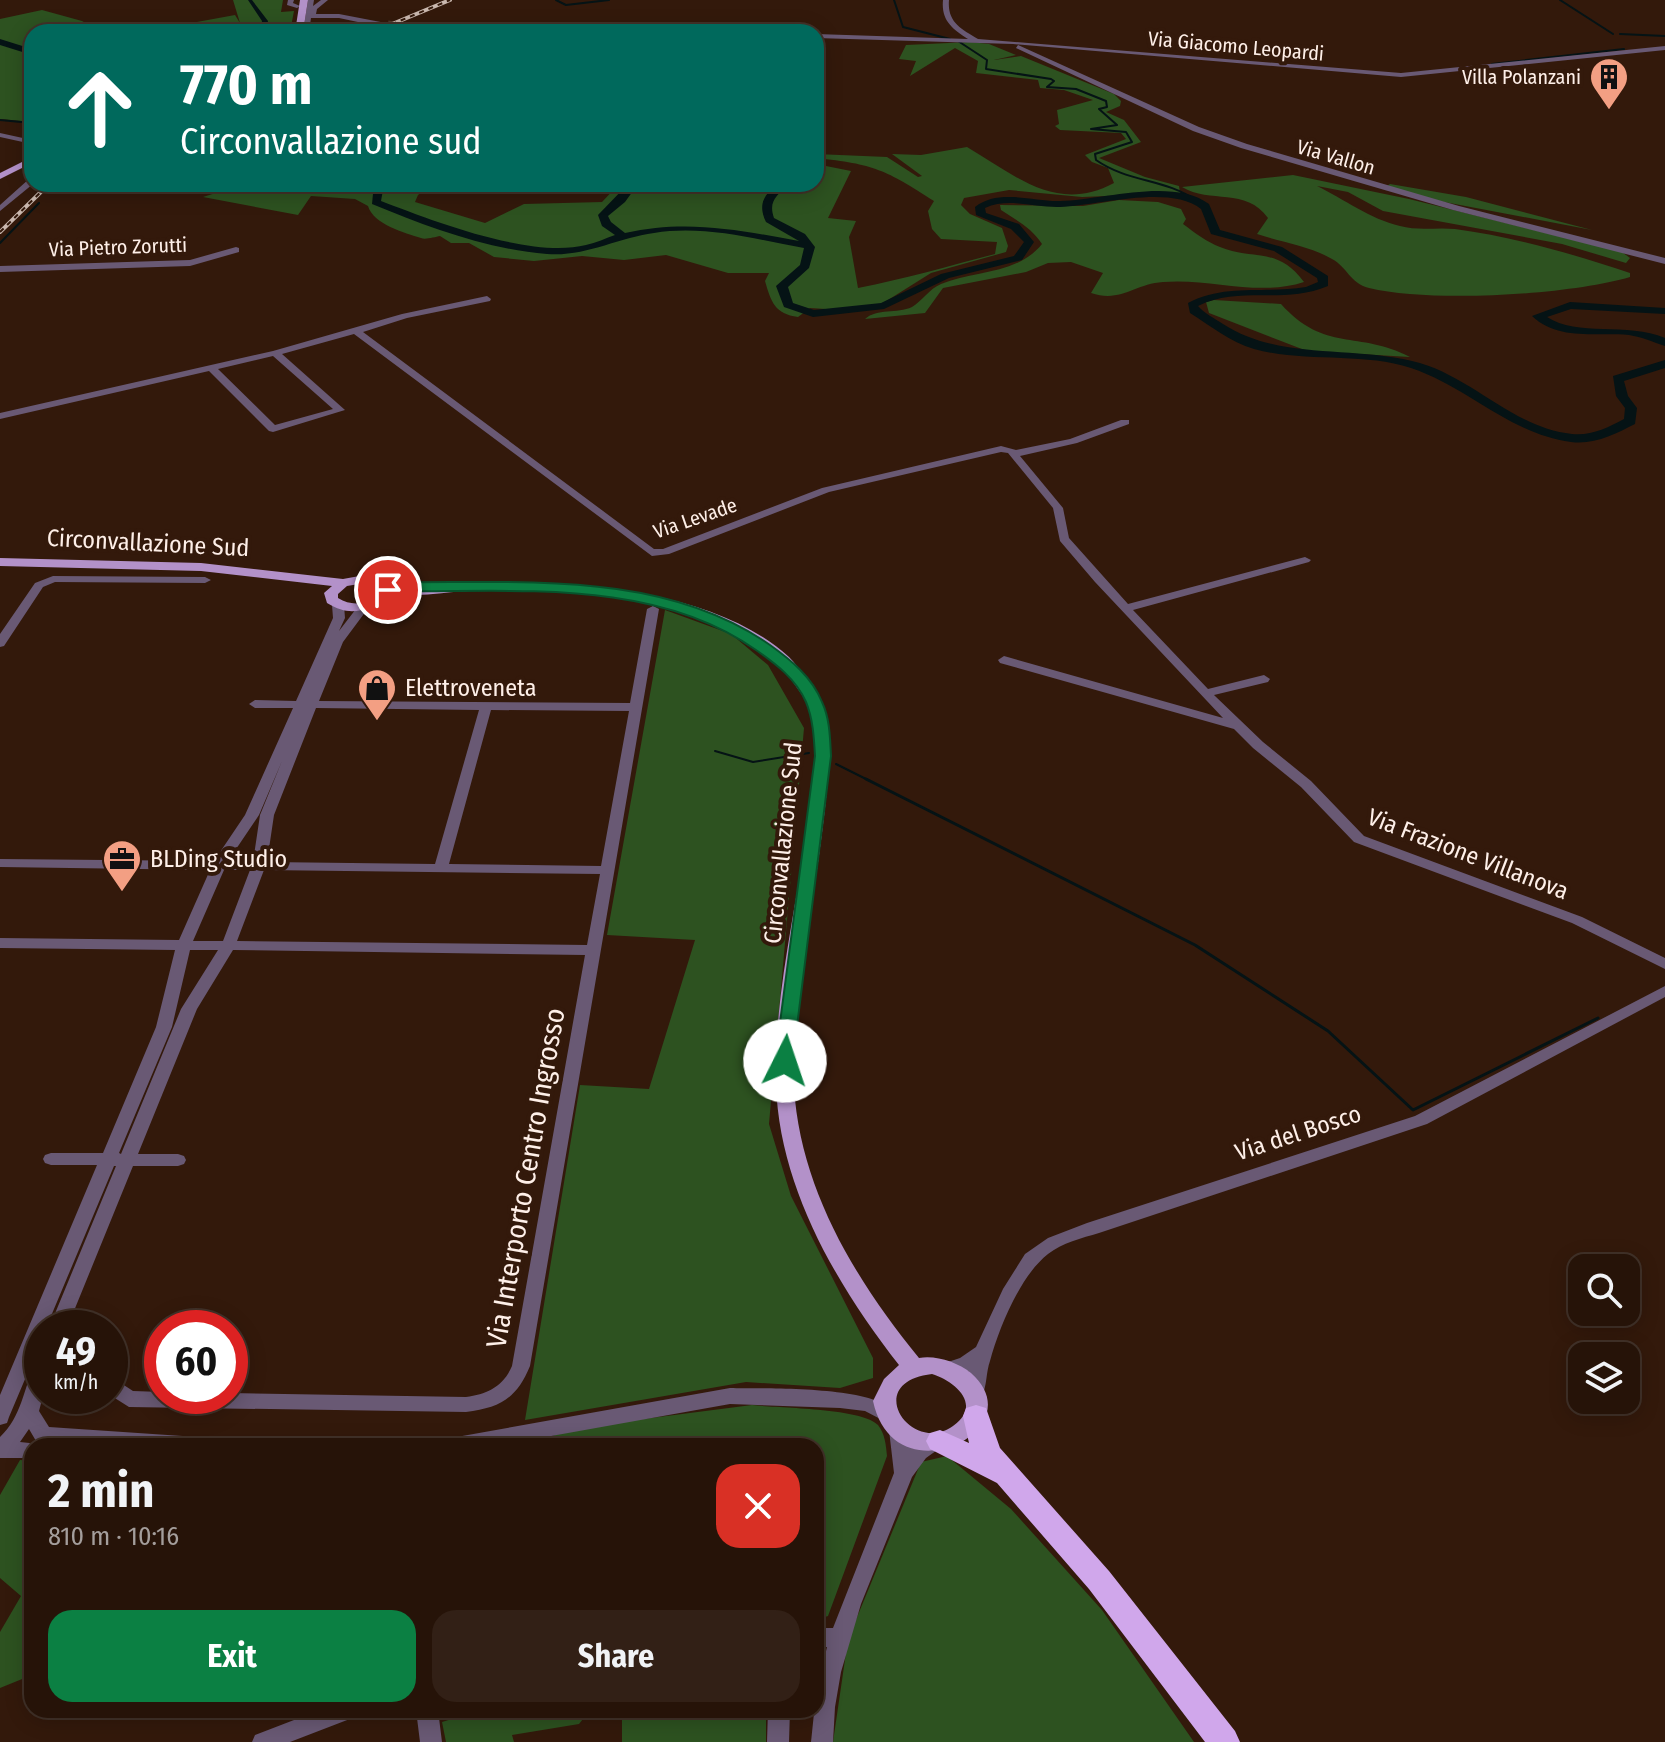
<!DOCTYPE html>
<meta charset="utf-8">
<style>
:root{--surface:#261308;--page:#322016;--text:#f1f3f6;--muted:#a49e9c;--line:#423229;--accent:#0b8043}
body{margin:0;font-family:"Fira Sans Condensed",sans-serif;background:var(--page);color:var(--text);height:100vh;display:flex;flex-direction:column;font-size:30px;white-space:nowrap}
*{box-sizing:border-box;margin:0}
p{font-size:26px;color:var(--muted)}
.icon{flex:none;width:44px;height:44px;fill:none;stroke:currentColor;stroke-width:2;stroke-linecap:round;stroke-linejoin:round}
.map{position:relative;flex:1;overflow:hidden}
.drawer{position:absolute;left:24px;top:1438px;width:800px;height:280px;display:flex;flex-direction:column;background:var(--surface);border-radius:24px;box-shadow:0 4px 20px #0003,0 0 0 2px var(--line)}
.drawer>*{flex:none}
.top-card{position:absolute;left:24px;top:24px;width:800px;height:168px;border-radius:24px;box-shadow:0 4px 20px #0003,0 0 0 2px var(--line);background:#00695c;color:#fff;overflow:hidden}
.buttons{position:absolute;left:1568px;top:1254px;display:grid;gap:16px}
.buttons a{display:grid;place-items:center;width:72px;height:72px;border-radius:16px;background:var(--surface);box-shadow:0 4px 20px #0003,0 0 0 2px var(--line);font-size:40px}
.speed{position:absolute;left:24px;top:1310px;display:flex;gap:16px;font-size:40px;font-weight:700;text-align:center}
.speed>*{display:grid;place-content:center;width:104px;height:104px;border-radius:50%;background:var(--surface);box-shadow:0 4px 20px #0003,0 0 0 2px var(--line);line-height:1}
.speed small{font-size:20px;font-weight:400}
.speed .limit{border:12px solid #d22;background:#fff;color:#111}
.pin{position:absolute;display:grid;place-items:center;width:68px;height:68px;color:#fff;margin:-34px;border:4px solid #fff;border-radius:50%;box-shadow:0 2px 8px #0007}
.me{position:absolute;width:88px;margin:-44px;rotate:4deg;stroke-linejoin:round;filter:drop-shadow(0 0 6px #0008)}
.turn{display:flex;align-items:center;gap:28px;height:168px;padding:0 24px;font-size:36px}
.turn .icon{width:104px;height:104px;stroke-width:2.5}
.turn b{display:block;font-size:56px;line-height:68px}
.round{display:grid;place-items:center;flex:none;width:84px;height:84px;border-radius:24px;background:var(--page)}
.headline{display:flex;align-items:center;justify-content:space-between;height:136px;padding:0 24px}
h1{font-size:48px;font-weight:700;line-height:60px}
.primary-button{display:flex;gap:16px;margin-top:auto;padding:16px 24px}
.primary-button a{flex:1;height:92px;border-radius:24px;background:var(--accent);color:#fff;font-size:32px;font-weight:700;line-height:92px;text-align:center}
.primary-button a+a{background:var(--page);color:var(--text)}
.map>svg:first-child{display:block}
</style>
<div class="map">
<svg width="1665" height="1742" viewBox="0 0 1665 1742">
<rect width="100%" height="100%" fill="#33190b"/>
<!-- green -->
<path fill="#2d5220" d="M233,0h50l-2,12 13,-1 -4,21h-66l-5,-6 -28,5 -16,-5 60,-11 5,8z
M42,10l40,11 20,11h-70v90l-32,-3v-100z
M970,42l19,2 27,11 -22,5 27,-4 93,38 7,7 -1,5 -14,6 18,8 17,22 -42,16 46,19 34,9 1,7 -98,4 -73,-7 -45,8 -3,7 9,9 32,14 6,18 -2,6 -75,21 -51,32 -38,5 -32,-2 -12,9c-23,-3 -27,-15 -33,-36l4,-8h-41l-62,-18 -42,5 -42,-4 -48,5 -40,-4 -25,-14h-18l-11,-7c-5,1 -15,4 -19,2 -16,-5 -48,-14 -53,-32l-13,-7 -44,-3 -13,19 -95,-18 41,-13h189l-15,11 -3,7 70,21 39,-19 78,-2 17,-18h197v-20l35,7 -23,47 28,3 -7,16 9,51c46,-9 91,-22 137,-34l2,-12 -56,-3 -9,-10 -4,-18 6,-10c-48,-31 -60,-37 -118,-43v-4l71,3 31,20 4,-1 -30,-22 29,1 46,-8c48,28 89,67 147,36l-6,-15 -16,-6 -7,-7 41,-16 -5,-6 -61,-3 -5,-4 4,-2 -2,-14 36,-10 -29,-10 -24,-2 -2,-8 -62,-7 2,-12 -23,-13 -45,28 6,-15 -17,-2 7,-14z
M1293,175l116,24 213,53 8,6 -4,5 -64,-19 -179,-33 -35,-19 -31,-6c27,13 53,33 83,40 18,5 37,1 55,3 60,8 118,25 175,44v4c-61,18 -198,26 -261,11 -19,-5 -22,-21 -37,-29 -22,-13 -51,-17 -75,-25l11,-16c-22,-31 -58,-14 -86,-31z
M1390,184l76,13 126,33 -153,-29 -52,-15z
M1119,200l39,2 23,7 5,10 -3,5c12,9 24,18 37,23 35,14 57,-1 84,35 -46,15 -93,-4 -141,0 -29,2 -42,21 -72,11l12,-20 -32,-11 -23,1 -22,9 -83,16 -18,25 -60,6c12,-11 32,-5 47,-12 10,-6 17,-18 29,-23 33,-14 76,-9 101,-40 -10,-16 -26,-24 -41,-34l-1,-5 83,1z
M1214,300l67,4c44,49 77,26 129,53l-103,-6 -98,-38 -3,-11z
M665,610l66,24 37,31 36,63 -35,396 22,72 82,162v20l-33,10 -94,-6 -221,38 55,-335 69,4 46,-149 -88,-5z
M752,1405c25,3 111,3 126,20 7,9 8,20 9,31l-59,160 -12,4v-174h-296l61,-19z
M947,1456l64,53 91,101 92,132h-361l15,-103 73,-177z
M20,1460l12,1v214l-32,13v-56l21,-36 -21,-18v-83z
M481,1710h109l-11,14 -67,11 2,7h-68l-4,-20z
M622,1710h144v32h-144z"/>
<g fill="none" stroke-linecap="round" stroke-linejoin="round">
<!-- stream-far1 -->
<path stroke="#051315" stroke-width="2" d="M556,0l10,5 43,-5
M894,0l9,27 47,12
M1560,0l53,34
M1620,34l45,2
M958,41l29,19 -1,9 65,10 3,2 -7,6 29,2 30,12 1,6 -8,2 18,16 -26,4 35,3 6,10 -37,12 1,6c33,23 69,18 101,41
M1492,64l132,-15
M0,120l32,3
M0,243l39,-40
M715,751l38,11 56,-9
M836,764l34,17"/>
<!-- stream -->
<path stroke="#051315" stroke-width="3" d="M866,779l329,166 133,86 85,79 185,-92"/>
<!-- canal -->
<path fill="#051315" fill-rule="evenodd" d="M248,0h4l16,21 -2,11h-6l2,-11z"/>
<!-- river -->
<path fill="#051315" fill-rule="evenodd" d="M0,39l32,10v6l-32,-10z
M374,184h10l-3,17c52,20 150,58 205,44 10,-2 20,-7 29,-10l-13,-9 -4,-11 30,-31h10l-13,18 -17,14 3,6 14,11c62,-14 113,-3 174,8l-33,-19c-8,-17 -3,-26 11,-38h11c-11,12 -20,17 -14,34l31,16 10,13 -6,21 -21,19 5,16 21,7 67,-7 60,-29 73,-18 10,-14 -13,-13 -35,-14 -1,-8c24,-19 58,-5 85,-6 42,-1 113,-24 149,3l11,26 62,17 46,29v10c-45,19 -89,-1 -130,20 6,7 16,12 25,18 56,36 125,22 189,37 58,13 100,67 160,73 19,2 35,-6 52,-15l1,-11 -9,-12 -3,-20 52,-16v8l-41,13 4,15 9,12 -2,16c-20,10 -40,21 -64,18 -61,-8 -103,-55 -160,-74 -50,-16 -106,-5 -157,-19 -24,-7 -43,-23 -64,-36l-2,-10c38,-20 77,-9 118,-16l12,-5 -1,-4 -43,-27 -63,-17 -10,-25c-32,-25 -103,-3 -141,-2 -25,1 -51,-10 -75,1l1,5 33,11 15,18 -12,18 -73,18 -65,31 -71,8 -29,-10 -8,-21 24,-21 4,-17c-49,-9 -100,-23 -150,-15 -37,5 -69,24 -107,21 -61,-5 -119,-27 -175,-50z
M1570,302l95,6v6l-94,-5 -24,8c30,20 80,5 118,21v8c-12,-4 -23,-9 -36,-11 -33,-3 -71,6 -97,-19z"/>
<!-- minor-tunnel -->
<path stroke="#51392c" stroke-width="7" stroke-dasharray="7 4" stroke-linecap="butt" d="M388,24l16,2"/>
<!-- minor -->
<path fill="#695974" fill-rule="evenodd" d="M288,0h6l-1,3 7,3 -3,2 -10,-3z
M308,0h6l-1,6 8,-6h7l-11,9 -1,5h23l52,10 -36,8h-13l30,-7 -33,-7h-28l-2,14h-6z
M943,0h6c-2,22 12,29 29,39l423,34 264,-27v4l-264,27 -388,-33 -197,-6v-4l152,5c-16,-10 -27,-19 -25,-39z
M404,24l46,6 3,2 -51,-5z
M598,26l158,4 3,2 -161,-2 -100,2 3,-2z
M1018,45l181,82 48,17 212,62 206,52v6l-212,-54 -212,-62 -48,-17 -177,-83z
M0,133l32,7v4l-32,-7z
M29,179h3l1,5 -33,27v-6z
M236,247l3,1v4l-49,14 -190,6v-6l190,-6z
M487,296l4,3 -1,2 -83,17 -44,14 291,217h9l159,-61 179,-42 15,4 54,-11 51,-19h8v4l-52,19 -57,13 43,52 6,30 59,66 177,-47 6,3 -2,2 -176,48 75,79 56,-14 6,4 -2,3 -54,13 1,1 48,46 48,39 53,55 218,81 83,41v11l-93,-46 -218,-81 -53,-55 -48,-39 -19,-19 -234,-66 -2,-3 6,-4 219,62 -128,-136 -35,-41 -7,-33 -45,-55 -7,-1 -172,40 -160,62 -17,2 -298,-222 -72,20 63,56 -72,22 -4,-1 -60,-60 -209,48v-6l273,-62 129,-37zM273,356l60,53 -58,16 -57,-56z
M53,576l152,1 6,3 -6,3 -150,-1 -12,5 -39,59 -4,1v-13l35,-51z
M338,602l6,3 1,13 -6,13 20,-26 4,-1 6,3 -26,35 -24,59 311,2 17,-94 6,-3 6,3 -129,757c-13,32 -30,42 -64,46l-337,-5 -19,-12v-19l23,15 29,1v4h68v-3l236,4c21,-3 37,-10 46,-31l73,-411 -352,-5 -36,59 -59,145h40l6,2 2,4 -2,4 -6,2h-45l-66,162h-18l67,-162h-2l-68,162h-4v11l-33,78 -2,6 -7,2v-30l97,-230h-46l-6,-2 -2,-4 2,-4 6,-2h52l53,-126 19,-77 -175,-2v-10l179,2 31,-70 -210,-3v-8l214,2 31,-46 48,-107h-38l-6,-4 6,-4 41,1 37,-83 -1,-13zM316,708l163,2 -44,154 -168,-2 7,-47zM491,710l138,1 -28,155 -152,-2zM282,761l-22,54 -7,47 -25,-1 31,-46zM224,870h26l-27,71h-30zM264,870l336,4 -13,71 -350,-4zM190,950h28l-37,59 -60,145 -2,-1 53,-126z
M1665,986v11l-238,127 -328,109c-17,5 -37,10 -51,21 -28,22 -49,74 -58,107 -4,11 -3,25 -8,35l-7,3 -7,-3 -2,-5 3,-20 -20,5 -7,-2 -2,-5 2,-5 18,-6 16,-11 27,-58 22,-35 23,-16 39,-15 328,-107z
M42,1362l1,34 -4,15 10,16 163,11 7,2 3,6h-133l-46,-3 -7,-2 -7,-12 -9,13 19,2 1,2h-8v12h-32v-21c22,-21 23,-47 35,-73z
M730,1388c33,1 150,-3 165,26l-2,6 -7,2 -21,-11 -25,-3 -110,-4 -234,42h-55l3,-6 7,-2z
M899,1422l7,2 5,24 22,-14 7,2 3,6 -3,6 -14,10 -14,19 -51,127 -20,68 -6,35 -2,35h-22l5,-48 11,-47 -11,1v-20h17l61,-155 -5,-43 3,-6z
M320,1710h38l-3,7 -65,25h-38l3,-7z
M416,1710h22l4,32h-22z
M768,1710h22l-1,32h-22z"/>
<!-- major -->
<path fill="#b391c9" fill-rule="evenodd" d="M300,0h8l-5,32h-8z
M32,157v6l-32,16v-6z
M0,558l201,5 142,16 22,-4 24,6 5,11c111,-18 307,-16 395,65 11,11 24,31 32,45 9,16 8,37 9,54 -5,67 -16,132 -25,199 -6,43 -14,88 -11,132 6,102 62,194 125,271 17,-3 38,4 52,15 65,57 -77,127 -98,28l11,-22 15,-14c-62,-79 -120,-178 -123,-281 -3,-80 19,-169 30,-249 6,-40 17,-87 3,-127 -3,-9 -10,-17 -16,-26 -66,-92 -257,-100 -360,-88 -14,1 -30,2 -43,6 -24,8 -37,19 -63,3l-3,-10 8,-7 -131,-15 -201,-5zM365,583l14,4 2,3 -2,5c-13,9 -26,12 -41,3v-4l9,-8zM932,1374c23,7 51,31 21,52 -42,30 -92,-44 -21,-52z"/>
<!-- highway -->
<path fill="#d0a7eb" fill-rule="evenodd" d="M976,1405l10,3 14,40 109,123 126,160 5,11h-35l-116,-153 -92,-106 -67,-34 -4,-8 4,-8 10,-3 29,13 -6,-27 3,-8z"/>
<defs>
<path id="rail" d="M373,32l77,-32
M0,232l49,-48"/>
</defs>
<!-- rail casing -->
<use href="#rail" stroke="#c9b7ae" stroke-width="4"/>
<!-- rail -->
<use href="#rail" stroke="#33190b" stroke-width="2" stroke-dasharray="5" stroke-linecap="butt"/>
</g>
<!-- route -->
<path fill="#0b8043" stroke="#07532c" stroke-width="2" d="M387,582c127,2 273,-14 383,63 21,15 42,32 52,57 8,17 8,36 9,54l-39,310 -7,2 -10,-7 40,-305c-1,-18 -2,-37 -9,-54 -10,-23 -30,-38 -50,-52 -103,-73 -242,-57 -362,-59l-6,3 -9,-7z"/>
<!-- icons -->
<defs>
<symbol id="building-pin" viewBox="-11 -11 22 30"><path d="M0 17L-7.5 6A9.5 9.5 0 1 1 7.5 6Z" fill="#f39f83" stroke="#33190b"/><path d="M-4-6H4V6H1V3H-1V6H-4ZM-2.5-4.3h1.7v1.8h-1.7ZM.8-4.3h1.7v1.8H.8ZM-2.5-1h1.7V.8h-1.7ZM.8-1h1.7V.8H.8Z" fill="#111"/></symbol>
<symbol id="shop-pin" viewBox="-11 -11 22 30"><path d="M0 17L-7.5 6A9.5 9.5 0 1 1 7.5 6Z" fill="#f39f83" stroke="#33190b"/><path d="M-5-2.5h2.3a2.7 3.5 0 0 1 5.4 0H5L5.5 6h-11ZM-1.5-2.5h3a1.5 2.3 0 0 0-3 0Z" fill="#111"/></symbol>
<symbol id="office-pin" viewBox="-11 -11 22 30"><path d="M0 17L-7.5 6A9.5 9.5 0 1 1 7.5 6Z" fill="#f39f83" stroke="#33190b"/><path d="M-6-3h4V-5.5h4V-3h4V5H-6ZM-1-4.5V-3h2v-1.5ZM-6 0V1H6V0Z" fill="#111"/></symbol>
</defs>
<g fill-rule="evenodd">
<use href="#building-pin" x="1587" y="55" width="44" height="60"/>
<use href="#shop-pin" x="355" y="666" width="44" height="60"/>
<use href="#office-pin" x="100" y="837" width="44" height="60"/>
</g>
<g text-anchor="middle" stroke-width="8" stroke-linejoin="round" paint-order="stroke">
<!-- far-street labels -->
<g font-size="20" fill="#feefe8" stroke="#33190b">
<text transform="translate(1236 46) rotate(5)" y="7">Via Giacomo Leopardi</text>
<text transform="translate(1336 157) rotate(16)" y="7">Via Vallon</text>
<text transform="translate(118 247) rotate(-2)" y="7">Via Pietro Zorutti</text>
<text transform="translate(695 518) rotate(-19)" y="7">Via Levade</text>
</g>
<!-- far-poi labels -->
<g font-size="20" fill="#feefe8" stroke="#33190b" text-anchor="end">
<text x="1581" y="84">Villa Polanzani</text>
</g>
<!-- street labels -->
<g font-size="24" fill="#feefe8" stroke="#33190b">
<text transform="translate(148 543) rotate(3)" y="8">Circonvallazione Sud</text>
<text transform="translate(783 843) rotate(-84)" y="8">Circonvallazione Sud</text>
<text transform="translate(1468 854) rotate(21)" y="8">Via Frazione Villanova</text>
<text transform="translate(1298 1133) rotate(-18)" y="8">Via del Bosco</text>
</g>
<!-- poi labels -->
<g font-size="24" fill="#feefe8" stroke="#33190b" text-anchor="start">
<text x="405" y="696">Elettroveneta</text>
<text x="150" y="867">BLDing Studio</text>
</g>
<!-- near-street labels -->
<g font-size="28" fill="#feefe8" stroke="#33190b">
<text transform="translate(525 1178) rotate(-80)" y="10">Via Interporto Centro Ingrosso</text>
</g>
</g>
</svg>
<div class="buttons">
<a><svg class="icon" aria-label="search" viewBox="0 0 24 24"><circle cx="10" cy="10" r="6"/><path d="M15 15l6 6"/></svg></a>
<a><svg class="icon" aria-label="layers" viewBox="0 0 24 24"><path d="M12 4l9 5-9 5-9-5zM3 14l9 5 9-5"/></svg></a>
</div>
<div class="speed"><div>49<small>km/h</small></div><div class="limit">60</div></div>
<div class="pin" style="left:388px;top:590px;background:#d93025"><svg class="icon" aria-label="arrive" viewBox="0 0 24 24"><path d="M6 21V4h12l-3 4 3 4H6"/></svg></div>
<svg class="me" style="left:785px;top:1061px" viewBox="-20 -20 40 40"><circle r="19" fill="#fff"/><path d="M0-13L10 11 0 6-10 11z" fill="#0b8043"/></svg>
<div class="top-card">
<div class="turn"><svg class="icon" aria-label="ahead" viewBox="0 0 24 24"><path d="M12 20V5M6 11l6-6 6 6"/></svg><div><b>770 m</b>Circonvallazione sud</div></div>
</div>
<section class="drawer">
<div class="headline"><div><h1>2 min</h1><p>810 m · 10:16</p></div><a class="round" style="background:#d93025;color:#fff"><svg class="icon" aria-label="close" viewBox="0 0 24 24"><path d="M6 6l12 12M18 6L6 18"/></svg></a></div>
<div class="primary-button"><a>Exit</a><a>Share</a></div>
</section>
</div>
